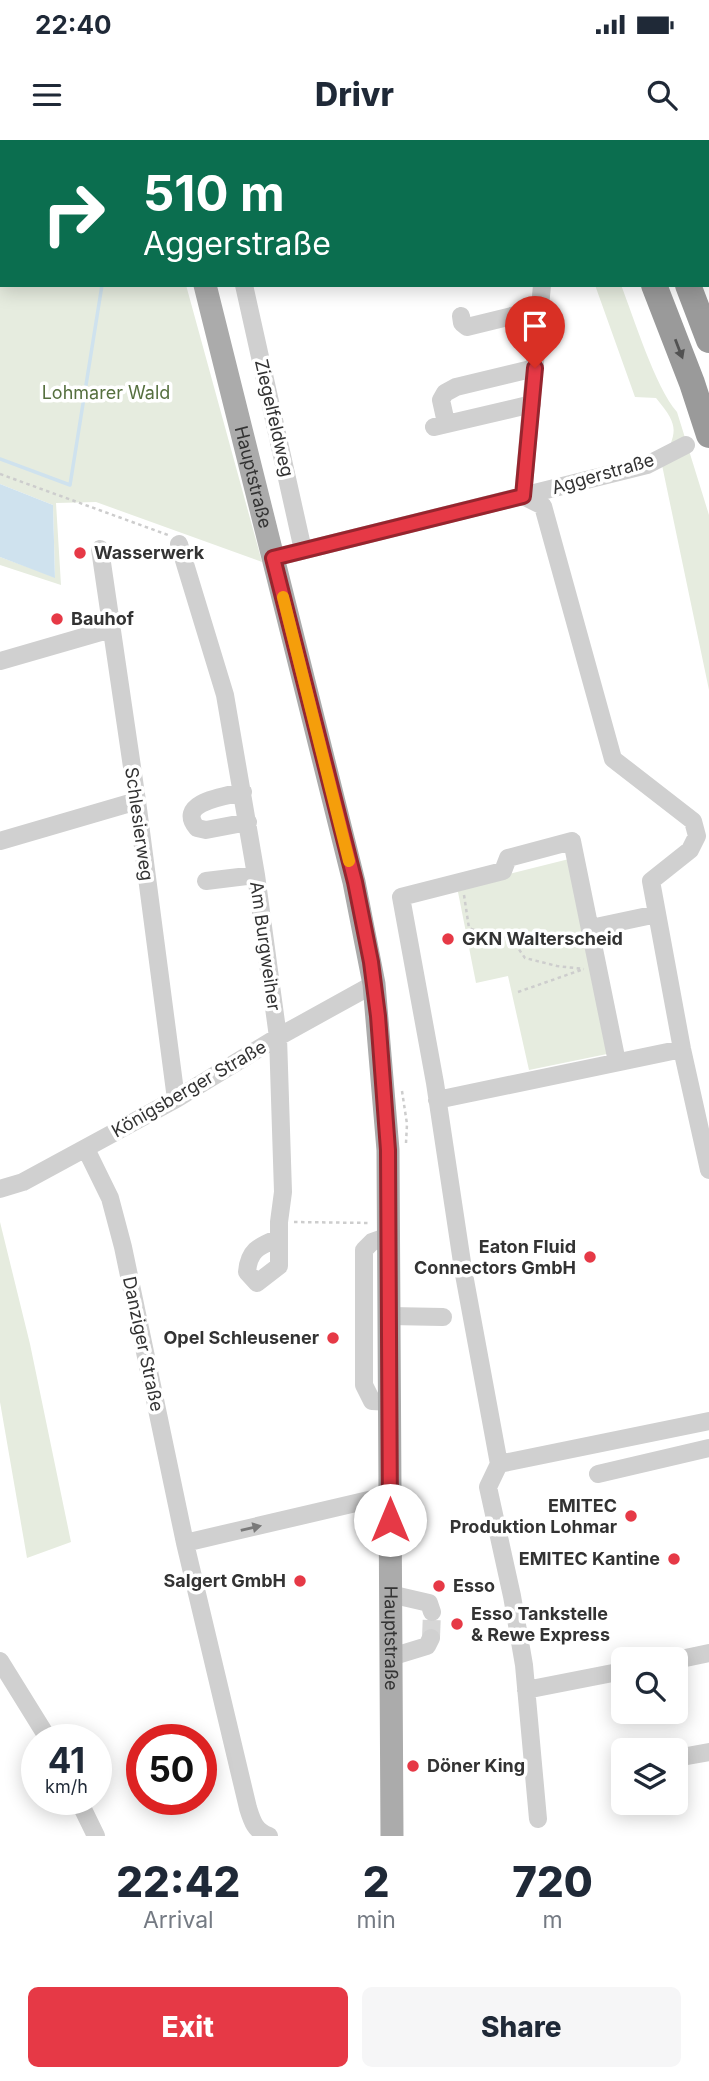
<!DOCTYPE html>
<meta charset="utf-8">
<style>
:root{--surface:#fff;--page:#f6f6f7;--text:#1f2937;--muted:#747a83;--accent:#e63946}
body{margin:0;font-family:Inter,sans-serif;background:var(--page);color:var(--text);height:100vh;display:flex;flex-direction:column;font-size:26px;white-space:nowrap}
*{box-sizing:border-box;margin:0}
p{font-size:23px;color:var(--muted)}
.icon{flex:none;width:38px;height:38px;fill:none;stroke:currentColor;stroke-width:2;stroke-linecap:round;stroke-linejoin:round}
.map{position:relative;height:1696px;overflow:hidden}
.drawer{display:flex;flex-direction:column;background:var(--surface);flex:1}
.drawer>*{flex:none}
.top-card{position:absolute;left:0px;top:0px;width:710px;height:147px;box-shadow:0 4px 18px #0003;background:#0b6e4f;color:#fff;overflow:hidden}
.tools{position:absolute;left:611px;top:1507px;display:grid;gap:14px}
.tools a{display:grid;place-items:center;width:77px;height:77px;border-radius:10px;background:var(--surface);box-shadow:0 4px 18px #0003;font-size:35px}
.speed{position:absolute;left:21px;top:1584px;display:flex;gap:14px;font-size:35px;font-weight:700;text-align:center}
.speed>*{display:grid;place-content:center;width:91px;height:91px;border-radius:50%;background:var(--surface);box-shadow:0 4px 18px #0003;line-height:1}
.speed small{font-size:18px;font-weight:400}
.speed .limit{border:10px solid #d22;background:#fff;color:#111}
.pin{position:absolute;display:grid;place-items:center;width:60px;height:60px;color:#fff;margin:-72px -30px;border-radius:50% 50% 50% 0;rotate:-45deg;box-shadow:0 0 7px #0007}
.pin .icon{rotate:45deg}
.me{position:absolute;width:77px;margin:-38px;rotate:0deg;stroke-linejoin:round;filter:drop-shadow(0 0 5px #0008)}
.turn{display:flex;align-items:center;gap:24px;height:147px;padding:0 28px;font-size:32px}
.turn .icon{width:91px;height:91px;stroke-width:2.5}
.turn b{display:block;font-size:49px;line-height:60px}
.eta{display:flex;justify-content:space-evenly;align-items:center;height:119px;text-align:center}
.eta b{font-size:42px;font-weight:800;line-height:49px}
.primary-button{display:flex;gap:14px;margin-top:auto;padding:14px 28px}
.primary-button a{flex:1;height:80px;border-radius:10px;background:var(--accent);color:#fff;font-size:28px;font-weight:800;line-height:80px;text-align:center}
.primary-button a+a{background:var(--page);color:var(--text)}
.status{display:flex;justify-content:space-between;align-items:center;height:49px;padding:0 35px;background:var(--surface);direction:ltr}
.status svg{height:19px;fill:currentColor}
header{display:flex;justify-content:space-between;align-items:center;height:91px;padding:0 28px;background:var(--surface);font-size:32px;font-weight:800}
.map>svg:first-child{display:block}
</style>
<div class="status"><b>22:40</b><svg viewBox="0 0 49 12"><path d="M0 12V9h3v3zM5 12V6h3v6zM10 12V3h3v9zM15 12V0h3v12zM26 1h20v11H26zM47 4h2v5h-2z"/></svg></div>
<header><svg class="icon" aria-label="menu" viewBox="0 0 24 24"><path d="M4 6h16M4 12h16M4 18h16"/></svg>Drivr<svg class="icon" aria-label="search" viewBox="0 0 24 24"><circle cx="10" cy="10" r="6"/><path d="M15 15l6 6"/></svg></header>
<div class="map">
<svg width="709" height="1696" viewBox="0 0 709 1696">
<rect width="100%" height="100%" fill="#fff"/>
<!-- green -->
<path fill="#e6ecdf" d="M0,0h149v2h-147v143h184l76,277 -166,-60 -40,1 5,82 -61,-20v-8l55,20 -2,-72 -53,-21z
M595,145h26c13,33 34,102 56,127l32,103v175l-47,-225c14,-34 19,-37 -6,-67l-21,-1z
M569,719l38,195 -78,16 -21,-94 -32,7 -19,-96z
M0,1082l30,122 41,198 -44,16 -27,-156z"/>
<!-- water -->
<path fill="#cfe2ee" d="M0,344l53,21 2,73 -55,-21z"/>
<g fill="none" stroke-linecap="round" stroke-linejoin="round">
<!-- stream -->
<path stroke="#cfe2ee" stroke-width="3.5" d="M128,2l1,-2
M0,319l70,26 32,-200"/>
<!-- minor-tunnel -->
<path stroke="#d6d6d6" stroke-width="18" stroke-dasharray="18 9" stroke-linecap="butt" d="M431,1498l1,-26"/>
<!-- path -->
<path stroke="#cdcdcd" stroke-width="2.5" stroke-dasharray="3.5 3.5" stroke-linecap="butt" d="M0,334l168,61
M464,755l5,33 15,6 27,4 14,20 32,8 27,3
M518,852l63,-22
M402,951l5,33 -1,19
M294,1082l77,1"/>
<!-- minor -->
<path stroke="#d0d0d0" stroke-width="18" d="M208,0v2
M521,0l1,2
M679,0v2
M315,2l7,-2
M709,64v1
M244,145l59,265
M542,145l-19,211 20,10 70,253 80,62 4,15 -7,14 -39,31 31,168 27,121
M461,176l1,7 5,4 73,-18
M445,278l-4,-18 4,-7 11,-6 79,-19
M434,287l98,-23
M179,404l46,151 31,180 22,162 5,155 -4,30v44l-22,17 -10,-11c2,-23 13,-26 32,-34
M100,409l37,252 39,298
M273,418l374,-93 39,-20
M0,521l111,-32
M243,652c-17,4 -68,10 -46,36l9,2 42,-8
M0,701l137,-40
M206,741l50,-6
M591,788l66,-14
M437,960l245,-51
M86,1009l24,49 13,49 62,296 63,265c4,13 7,23 21,28
M0,1049l23,-7 153,-83 102,-62 96,-53
M389,1096l-17,6 -8,8v135l8,16 19,1
M390,1176l53,1
M499,1324l210,-43
M598,1334l111,-26
M185,1403l205,-48
M390,1454l39,9 3,9
M391,1517l36,-11 4,-8
M676,1520l33,-7
M0,1521l49,79
M526,1550l97,-19
M676,1618l33,-6
M78,1659l18,37
M538,1679l-14,-154 -12,-69 -24,-109 11,-23 -36,-195 -28,-186 -34,-186 102,-26 5,-13 64,-17 45,221"/>
<!-- major -->
<g stroke="#ababab" stroke-width="23">
<path d="M169,0v2"/>
<path id="s1" d="M205,145l149,597 20,102 14,166 4,686"/>
</g>
<!-- highway -->
<path stroke="#9a9a9a" stroke-width="26" d="M586,0l1,2
M621,0l1,2
M654,145l38,98 17,52
M688,145l21,55"/>
</g>
<!-- one-way arrows -->
<defs><path id="oneway-solid" d="M-6-.8H1V-3.2L6.5 0L1 3.2V.8H-6Z" transform="scale(1.75)"/></defs>
<use fill="#525252" href="#oneway-solid" transform="translate(679 209) rotate(69)"/>
<use fill="#7a7a7a" href="#oneway-solid" transform="translate(251 1388) rotate(-13)"/>
<g fill="none" stroke-linecap="round" stroke-linejoin="round">
<defs>
<path id="route" d="M390,1380l-2,-370 -10,-134 -7,-54 -16,-80 -82,-324 250,-62 12,-128"/>
</defs>
<!-- route casing -->
<use href="#route" stroke="#96252e" stroke-width="18"/>
<!-- route -->
<use href="#route" stroke="#e63946" stroke-width="12"/>
<!-- slow -->
<path stroke="#f59e0b" stroke-width="12" d="M283,457l66,264"/>
</g>
<!-- markers -->
<g fill="#e63946" stroke="#fff" stroke-width="2.5">
<circle cx="80" cy="413" r="7"/>
<circle cx="57" cy="479" r="7"/>
<circle cx="448" cy="799" r="7"/>
<circle cx="590" cy="1117" r="7"/>
<circle cx="333" cy="1198" r="7"/>
<circle cx="631" cy="1376" r="7"/>
<circle cx="674" cy="1419" r="7"/>
<circle cx="300" cy="1441" r="7"/>
<circle cx="439" cy="1446" r="7"/>
<circle cx="457" cy="1484" r="7"/>
<circle cx="413" cy="1626" r="7"/>
</g>
<g text-anchor="middle" stroke-width="7" stroke-linejoin="round" paint-order="stroke">
<!-- park labels -->
<g font-size="18" fill="#56703f" stroke="#fff">
<text x="106" y="259">Lohmarer Wald</text>
</g>
<!-- street labels -->
<g font-size="18" fill="#333" stroke="#fff">
<text transform="translate(274 278) rotate(77)" y="6">Ziegelfeldweg</text>
<text transform="translate(603 334) rotate(-16)" y="6">Aggerstraße</text>
<text dy="6" stroke="none"><textPath href="#s1" startOffset="198">Hauptstraße</textPath></text>
<text transform="translate(139 684) rotate(82)" y="6">Schlesierweg</text>
<text transform="translate(265 806) rotate(82)" y="6">Am Burgweiher</text>
<text transform="translate(189 949) rotate(-30)" y="6">Königsberger Straße</text>
<text transform="translate(143 1204) rotate(78)" y="6">Danziger Straße</text>
<text dy="6" stroke="none"><textPath href="#s1" startOffset="1374">Hauptstraße</textPath></text>
</g>
<!-- poi labels -->
<g font-size="18" font-weight="bold" fill="#333" stroke="#fff" text-anchor="start">
<text x="94" y="419">Wasserwerk</text>
<text x="71" y="485">Bauhof</text>
<text x="462" y="805">GKN Walterscheid</text>
<text x="576" y="1113" text-anchor="end">Eaton Fluid<tspan x="576" dy="21">Connectors GmbH</tspan></text>
<text x="319" y="1204" text-anchor="end">Opel Schleusener</text>
<text x="617" y="1372" text-anchor="end">EMITEC<tspan x="617" dy="21">Produktion Lohmar</tspan></text>
<text x="660" y="1425" text-anchor="end">EMITEC Kantine</text>
<text x="286" y="1447" text-anchor="end">Salgert GmbH</text>
<text x="453" y="1452">Esso</text>
<text x="471" y="1480">Esso Tankstelle<tspan x="471" dy="21">&amp; Rewe Express</tspan></text>
<text x="427" y="1632">Döner King</text>
</g>
</g>
</svg>
<div class="tools">
<a><svg class="icon" aria-label="search" viewBox="0 0 24 24"><circle cx="10" cy="10" r="6"/><path d="M15 15l6 6"/></svg></a>
<a><svg class="icon" aria-label="layers" viewBox="0 0 24 24"><path d="M12 4l9 5-9 5-9-5zM3 14l9 5 9-5"/></svg></a>
</div>
<div class="speed"><div>41<small>km/h</small></div><div class="limit">50</div></div>
<div class="pin" style="left:535px;top:228px;background:#d93025"><svg class="icon" aria-label="arrive" viewBox="0 0 24 24"><path d="M6 21V4h12l-3 4 3 4H6"/></svg></div>
<svg class="me" style="left:390px;top:1380px" viewBox="-20 -20 40 40"><circle r="19" fill="#fff"/><path d="M0-13L10 11 0 6-10 11z" fill="#e63946"/></svg>
<div class="top-card">
<div class="turn"><svg class="icon" aria-label="right" viewBox="0 0 24 24"><path d="M7 20v-9h11M14 6l5 5-5 5"/></svg><div><b>510 m</b>Aggerstraße</div></div>
</div>
</div>
<section class="drawer">
<div class="eta">
<div><b>22:42</b><p>Arrival</p></div>
<div><b>2</b><p>min</p></div>
<div><b>720</b><p>m</p></div>
</div>
<div class="primary-button"><a>Exit</a><a>Share</a></div>
</section>
